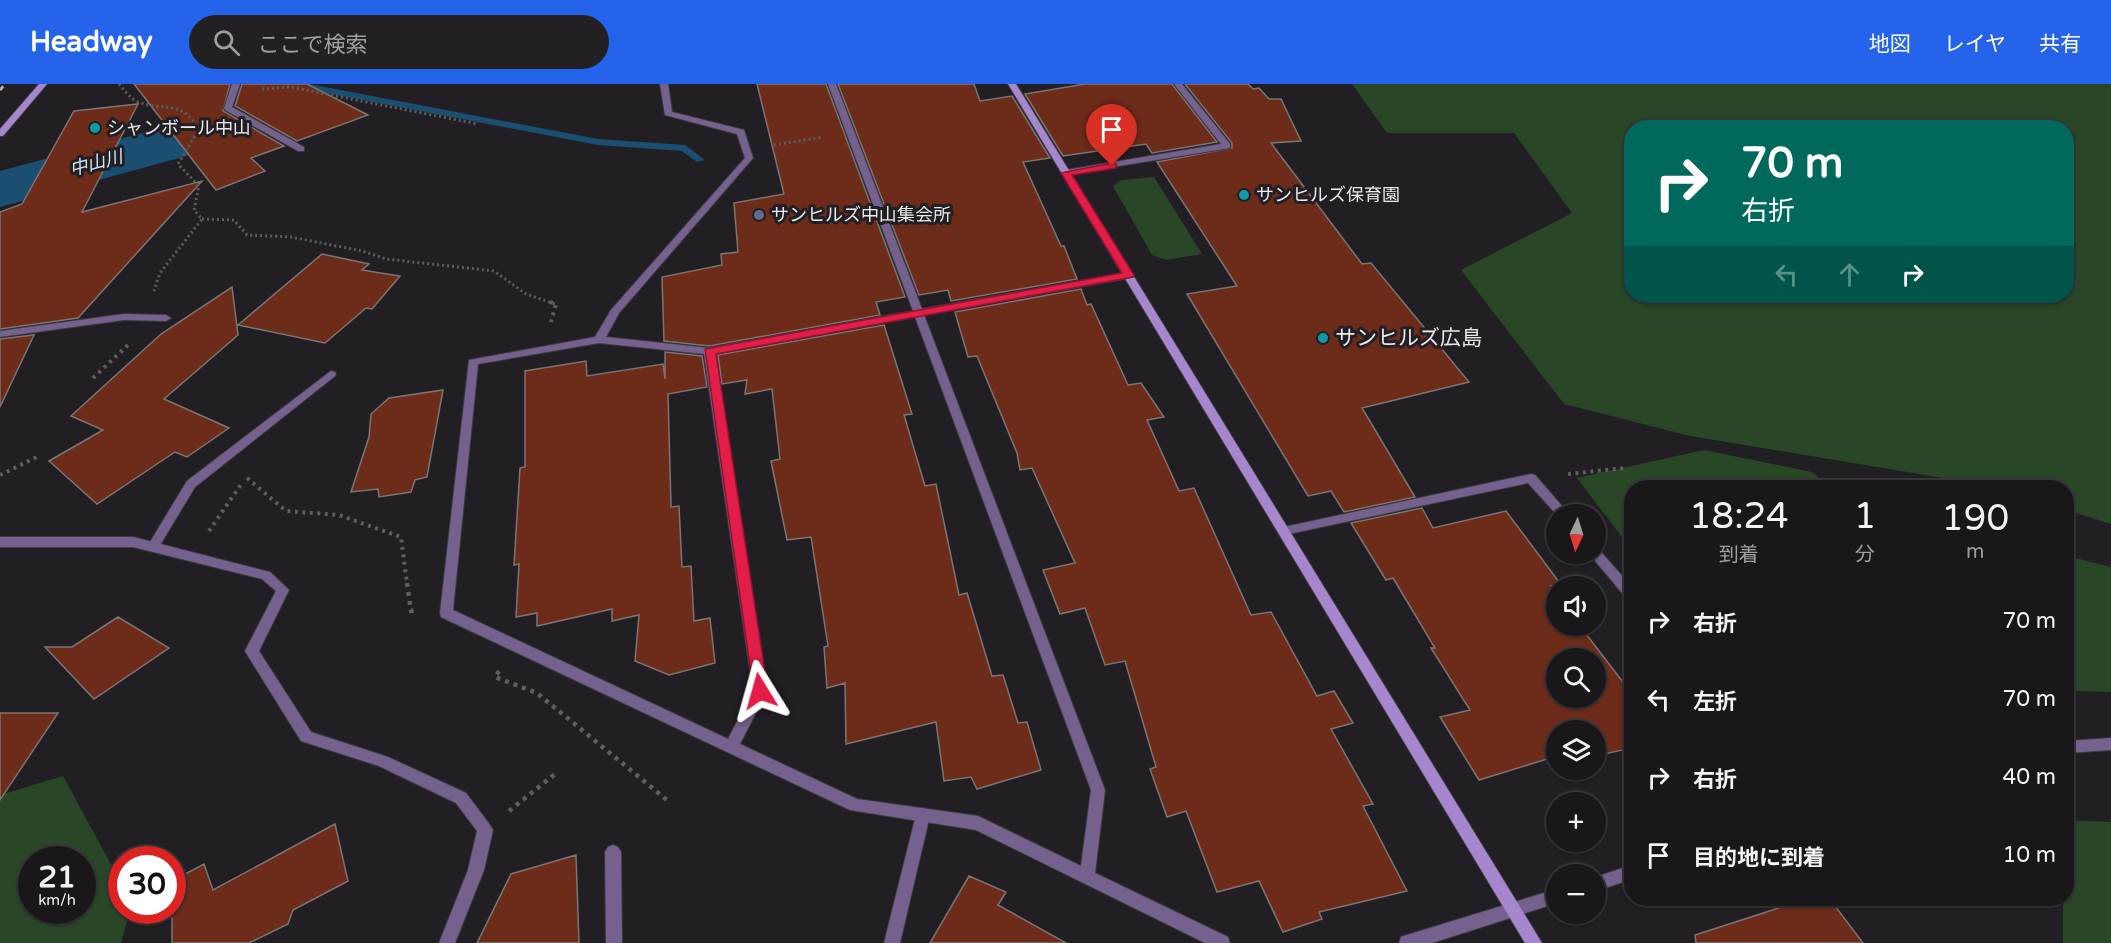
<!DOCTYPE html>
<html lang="ja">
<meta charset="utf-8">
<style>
:root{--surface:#19171a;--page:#222023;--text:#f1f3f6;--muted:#9f9fa2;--line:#373639;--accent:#2563eb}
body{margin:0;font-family:"Varela Round","Noto Sans JP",sans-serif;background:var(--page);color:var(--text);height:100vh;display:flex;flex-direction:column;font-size:22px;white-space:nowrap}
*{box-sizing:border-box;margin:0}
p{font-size:20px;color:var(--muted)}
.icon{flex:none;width:33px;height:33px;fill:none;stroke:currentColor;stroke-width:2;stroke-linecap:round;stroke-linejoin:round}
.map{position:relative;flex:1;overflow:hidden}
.side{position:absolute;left:1624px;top:396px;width:450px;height:426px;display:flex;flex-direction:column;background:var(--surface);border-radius:24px;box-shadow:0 2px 4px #0004,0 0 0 2px var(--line)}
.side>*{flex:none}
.top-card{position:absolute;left:1624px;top:36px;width:450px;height:183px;border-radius:24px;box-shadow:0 2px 4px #0004,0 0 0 2px var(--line);background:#00695c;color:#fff;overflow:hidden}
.needle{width:39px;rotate:184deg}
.tools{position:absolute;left:1546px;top:420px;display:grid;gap:12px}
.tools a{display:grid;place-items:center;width:60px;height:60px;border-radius:50%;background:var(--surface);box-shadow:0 2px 4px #0004,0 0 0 2px var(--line);font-size:30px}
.speed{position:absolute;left:18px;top:762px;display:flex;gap:12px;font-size:30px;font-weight:700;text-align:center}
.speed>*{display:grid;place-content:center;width:78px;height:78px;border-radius:50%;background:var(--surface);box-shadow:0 2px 4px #0004,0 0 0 2px var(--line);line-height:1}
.speed small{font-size:15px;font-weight:400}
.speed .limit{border:9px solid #d22;background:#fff;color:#111}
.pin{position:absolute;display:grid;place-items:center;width:51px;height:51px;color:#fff;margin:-62px -26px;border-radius:50% 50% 50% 0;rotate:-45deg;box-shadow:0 0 6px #0007}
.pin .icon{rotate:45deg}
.me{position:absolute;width:66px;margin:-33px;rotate:352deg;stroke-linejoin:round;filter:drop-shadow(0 0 4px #0008)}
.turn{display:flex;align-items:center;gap:21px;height:126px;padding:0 18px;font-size:27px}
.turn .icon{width:78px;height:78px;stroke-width:2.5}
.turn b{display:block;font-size:42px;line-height:51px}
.lanes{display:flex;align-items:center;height:57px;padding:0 18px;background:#0003;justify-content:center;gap:30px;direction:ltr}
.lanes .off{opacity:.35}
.eta{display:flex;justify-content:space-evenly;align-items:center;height:102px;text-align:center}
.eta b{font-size:36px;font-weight:600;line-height:42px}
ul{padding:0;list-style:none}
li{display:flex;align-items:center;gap:18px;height:78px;padding:0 18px}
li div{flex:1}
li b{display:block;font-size:22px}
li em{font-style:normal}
header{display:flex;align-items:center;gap:36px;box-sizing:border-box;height:84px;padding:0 30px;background:var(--accent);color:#fff}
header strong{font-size:28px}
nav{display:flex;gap:33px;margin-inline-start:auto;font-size:21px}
.search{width:420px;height:54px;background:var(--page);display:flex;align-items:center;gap:15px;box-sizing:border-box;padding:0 21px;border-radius:33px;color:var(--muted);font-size:22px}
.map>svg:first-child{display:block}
</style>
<header>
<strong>Headway</strong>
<div class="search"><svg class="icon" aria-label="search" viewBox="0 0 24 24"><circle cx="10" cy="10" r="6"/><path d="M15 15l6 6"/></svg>ここで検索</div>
<nav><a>地図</a><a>レイヤ</a><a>共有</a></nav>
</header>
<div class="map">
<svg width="2111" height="859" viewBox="0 0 2111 859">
<rect width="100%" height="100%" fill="#211f23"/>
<!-- green -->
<path fill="#294727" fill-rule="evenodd" d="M1352,0h759v440l-44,-14v-22l-70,-1 -307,-51 -126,-32 -103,-134 111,-57 -58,-80h-127zM1632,44h435v168h-435z
M1154,93l48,77 -36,6 -14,-5 -39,-69 8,-6z
M1704,366l108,22 17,15 -197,1v62l-55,-72z
M2067,472l44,11v125l-36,-1 -8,-7z
M63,692l58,107 1,27 8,1 -9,32h-121v-148zM32,776h50v50h-50z
M2067,736l44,2v121h-48v-44l4,-1z"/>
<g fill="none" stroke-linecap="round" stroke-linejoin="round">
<!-- stream -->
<path fill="#1a4f72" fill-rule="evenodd" d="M291,0h18l289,55 87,6 20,15 -8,2 -15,-11 -84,-6 -303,-58z"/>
<!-- river -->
<path fill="#1a4f72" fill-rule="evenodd" d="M189,32l20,5 8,12 -16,19 -201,55v-36l161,-43 8,-7z"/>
</g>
<!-- building -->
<path fill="#6d2b1a" stroke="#7b7573" stroke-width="1.5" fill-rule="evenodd" d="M134,0h96l-7,27 61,35 -33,12 14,13 -49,19z
M242,0h65l61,31 -71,26 -62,-35z
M757,0h69l79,213 -29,5 4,13 -171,31 -45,-5 -2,-64 60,-12 -1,-11 17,-2 -4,-49 50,-9z
M838,0h136l6,17 32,-5 38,62 -27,4 38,84h3l13,33 -126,22 -3,-11 -29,5z
M1085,0h87l45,58 -65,11 -6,-9 -83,12 -38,-62z
M1185,0h63l5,5 6,-1 10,11h12l20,42 -30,2 91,121 9,-1 98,119 -107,26 53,89 -71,15 -13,-21 -23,5 -121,-202 50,-8 -80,-124 75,-14v-5z
M138,20l-56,108 120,-31 -124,137 -78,11v-117l22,-8 52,-93z
M322,170l47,10 -7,6 38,6 -28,33 -6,-1 -41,35 -87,-18z
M232,203l6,48 -74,64 65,29 -42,29 -12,-5 -78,52 -48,-43 54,-31 -32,-14 90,-82z
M1081,205l6,16 4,-1 37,81 13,-2 23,34 -17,3 32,71 15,-3 57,127 20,-3 46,84 17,-5 19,32 -22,6 42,75 -10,2 44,85 -88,21 3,7 -39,13 -24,-51 -42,11 -31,-81 -19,6 -17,-48 6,-2 -31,-106 -20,4 -20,-57 -25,6 -17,-44 32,-7 -43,-95 -12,2 -3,-17 -40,-97 -9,1 -13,-45z
M884,241l28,89 -8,1 21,71 11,-2 23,111 8,-2 25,83 11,-1 15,48 9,-1 14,48 -64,19 -6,-12 -27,4 -8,-59 -90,22 -1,-61 -18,5 -3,-41 4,-1 -17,-109 -24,3 -16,-79 9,-2 -8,-70 -27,5 2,-14 -25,4 -4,-29z
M34,251l-34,72v-68z
M665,268l37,4 5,31 -39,7 3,113 8,-1 3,61 9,-1 3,55 16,-3 5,45 -46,12 -34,-14 4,-46 -27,6v-12l-75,17v-13l-21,4 3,-53 -5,1 6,-97 5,-1v-96l61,-10 1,15 76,-12 2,15z
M443,306l-16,87 -12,3 -4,12 -32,5 -1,-8 -27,3 18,-55 2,-23 18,-16z
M1422,424l11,20 73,-17 56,75h-11l6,9v31h23l52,68v54l-28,6 -8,-9v-15h-39v26l-78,24 -39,-63 30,-7 -39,-62h4l-42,-70 -7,2 -35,-57zM1557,574h39v40h-39z
M118,533l51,31 -75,51 -49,-52h27z
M0,629h58l-58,87z
M335,740l13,57 -55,29 -5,14 -39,19h-77v-62l32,-17 9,26z
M576,771l3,88h-102l34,-69z
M969,792l37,16 -8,13 68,38h-136z
M1810,814h19l34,45h-167l-1,-8z"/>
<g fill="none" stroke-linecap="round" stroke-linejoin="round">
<defs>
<path id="lane" d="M232,0h8l-8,23 72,40v4h-6l-73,-41 -1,-2z
M124,230l42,1 5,3 -5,3 -42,-1 -124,17v-6z
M331,287l4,1 1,2 -1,2 -140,111 -38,63h-8l-2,-3 40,-66z
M2111,654v12l-44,3v-12z
M923,724l5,2 2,5 -30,128h-16l32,-128 2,-5z
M613,761l5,2 3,5 1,91h-16l-1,-91 3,-5z"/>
<path id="street" d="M660,0h8l4,28 72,18 9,28 -134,155 -13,24 103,11 204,-37 -85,-227h8l86,225 207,-37 5,3 -5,3 -205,37 181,475 -10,83 133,64 2,6h-25l-229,-113 -126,-20 -409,-193 -1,-4 29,-253 126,-23 16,-27 134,-152 -8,-24 -72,-19zM915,233l176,473 -10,76 -103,-50 -121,-17 -117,-55 27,-53 -52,-338zM599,259l105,11 49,337 -25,48 -275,-129 25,-246z
M1174,0h8l48,60v4l-167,27v-4l3,-1 155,-26z
M1531,390l4,1 34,39 -12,1 -29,-32 -244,52 -6,-4 6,-4z
M0,453h133l137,35 19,18 -30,61 52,81 77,25 78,36 24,32 3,5 -9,40 -29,73h-16l29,-73 9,-39 -21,-28 -77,-37 -78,-25 -56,-90 31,-60 -14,-12 -129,-32h-133z
M1596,465l4,2 32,36v14l-5,-2 -35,-42 -2,-3h6z
M1632,781v14l-36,12v-14z
M1557,805v14l-125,40h-33l2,-6 6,-2z"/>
<path id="secondary" d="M39,0h8l-44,52h-3v-7z
M1008,0h8l526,859h-17z"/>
</defs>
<!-- lane casing -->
<use href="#lane" stroke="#3d3b3f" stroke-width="2"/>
<!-- street casing -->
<use href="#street" stroke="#3d3b3f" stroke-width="2"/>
<!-- secondary casing -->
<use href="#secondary" stroke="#3d3b3f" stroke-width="2"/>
<!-- path-far2 -->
<path stroke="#5e5d60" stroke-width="3" stroke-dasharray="2 3" stroke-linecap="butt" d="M119,0c5,6 10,13 17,17 27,12 45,-3 63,28l-21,35 21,22 -5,24 8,9 -42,54 -6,18
M262,5l28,-2 188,37
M774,61l49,-8
M202,135l32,1 13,15 44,2 71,14 24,8 108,12 32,23 29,10"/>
<!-- path-far1 -->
<path stroke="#5e5d60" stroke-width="4" stroke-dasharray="3 4.5" stroke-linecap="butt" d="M550,218l6,2 -5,18
M93,294l35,-33
M1568,390l57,-6
M0,391l39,-19
M247,394l39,33 53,4 62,22 6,47
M209,447l33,-48"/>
<!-- path -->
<path stroke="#5e5d60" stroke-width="4.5" stroke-dasharray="4 5" stroke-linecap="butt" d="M407,499l4,28 5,-1
M499,587l-4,6 42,16 130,107
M509,727l46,-37"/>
<!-- lane -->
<use href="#lane" fill="#75618d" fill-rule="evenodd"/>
<!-- street -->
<use href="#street" fill="#75618d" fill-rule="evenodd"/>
<!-- secondary -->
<use href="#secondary" fill="#a686cd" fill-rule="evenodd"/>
<!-- rail -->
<path stroke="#b2b1b4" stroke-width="3" stroke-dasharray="5 5" stroke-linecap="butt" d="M0,6l5,-6"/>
</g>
<!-- route -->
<path fill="#e11d48" stroke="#92132f" stroke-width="1.5" d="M1112,79l4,1v4l-44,7 62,100 -1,2 -417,77 52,337 -8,6 -6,-2 -49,-346 417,-76 -61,-100z"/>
<!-- markers -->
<g fill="#0f9aa8" stroke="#211f23" stroke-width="2">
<circle cx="95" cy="44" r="6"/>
<circle cx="1244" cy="111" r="6"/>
<circle cx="1323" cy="254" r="6"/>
</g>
<circle fill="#5c6f8a" stroke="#211f23" stroke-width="2" cx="759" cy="131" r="6"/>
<g text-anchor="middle" stroke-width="6" stroke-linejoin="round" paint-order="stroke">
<!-- far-poi labels -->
<g font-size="18" fill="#e9e8eb" stroke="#211f23" text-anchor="start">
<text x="107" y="50">シャンボール中山</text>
<text x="1256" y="117">サンヒルズ保育園</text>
<text x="771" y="137">サンヒルズ中山集会所</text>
</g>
<!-- far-water labels -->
<g font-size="18" font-style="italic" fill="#d5e6f3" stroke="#211f23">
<text transform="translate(96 79) rotate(-15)" y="6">中山川</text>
</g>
<!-- poi labels -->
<g font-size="21" fill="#e9e8eb" stroke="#211f23" text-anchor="start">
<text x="1335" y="261">サンヒルズ広島</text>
</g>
</g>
</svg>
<div class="tools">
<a><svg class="needle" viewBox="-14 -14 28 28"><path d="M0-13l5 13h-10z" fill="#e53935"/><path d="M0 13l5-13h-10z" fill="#9f9fa2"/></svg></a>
<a><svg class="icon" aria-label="sound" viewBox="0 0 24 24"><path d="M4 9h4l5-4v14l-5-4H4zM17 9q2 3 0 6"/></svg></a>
<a><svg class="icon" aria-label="search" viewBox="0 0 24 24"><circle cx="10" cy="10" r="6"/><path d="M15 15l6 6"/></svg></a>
<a><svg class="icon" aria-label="layers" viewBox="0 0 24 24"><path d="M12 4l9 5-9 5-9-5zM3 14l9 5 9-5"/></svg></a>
<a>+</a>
<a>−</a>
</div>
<div class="speed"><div>21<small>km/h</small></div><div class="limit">30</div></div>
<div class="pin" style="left:1112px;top:82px;background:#d93025"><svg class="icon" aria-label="arrive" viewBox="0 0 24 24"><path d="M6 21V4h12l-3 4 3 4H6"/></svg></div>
<svg class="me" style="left:760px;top:607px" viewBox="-20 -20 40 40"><path d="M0-17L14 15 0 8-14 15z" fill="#e11d48" stroke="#fff" stroke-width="4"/></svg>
<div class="top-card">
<div class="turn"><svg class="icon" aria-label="right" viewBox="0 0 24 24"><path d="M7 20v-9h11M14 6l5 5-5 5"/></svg><div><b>70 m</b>右折</div></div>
<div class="lanes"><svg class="icon off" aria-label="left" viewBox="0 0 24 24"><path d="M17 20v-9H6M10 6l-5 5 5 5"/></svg><svg class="icon off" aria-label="ahead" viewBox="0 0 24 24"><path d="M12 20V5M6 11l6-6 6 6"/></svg><svg class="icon" aria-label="right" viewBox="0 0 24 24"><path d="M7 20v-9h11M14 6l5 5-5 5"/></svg></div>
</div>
<section class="side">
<div class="eta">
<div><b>18:24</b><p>到着</p></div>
<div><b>1</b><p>分</p></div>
<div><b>190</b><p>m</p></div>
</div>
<ul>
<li><svg class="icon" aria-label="right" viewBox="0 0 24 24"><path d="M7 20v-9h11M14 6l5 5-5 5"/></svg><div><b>右折</b></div><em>70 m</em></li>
<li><svg class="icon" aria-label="left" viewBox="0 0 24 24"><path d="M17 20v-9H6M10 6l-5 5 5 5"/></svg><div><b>左折</b></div><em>70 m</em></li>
<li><svg class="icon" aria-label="right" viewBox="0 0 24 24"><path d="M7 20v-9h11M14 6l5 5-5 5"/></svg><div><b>右折</b></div><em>40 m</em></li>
<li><svg class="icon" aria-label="arrive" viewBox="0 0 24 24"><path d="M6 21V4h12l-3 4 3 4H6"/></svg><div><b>目的地に到着</b></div><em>10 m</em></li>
</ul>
</section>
</div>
